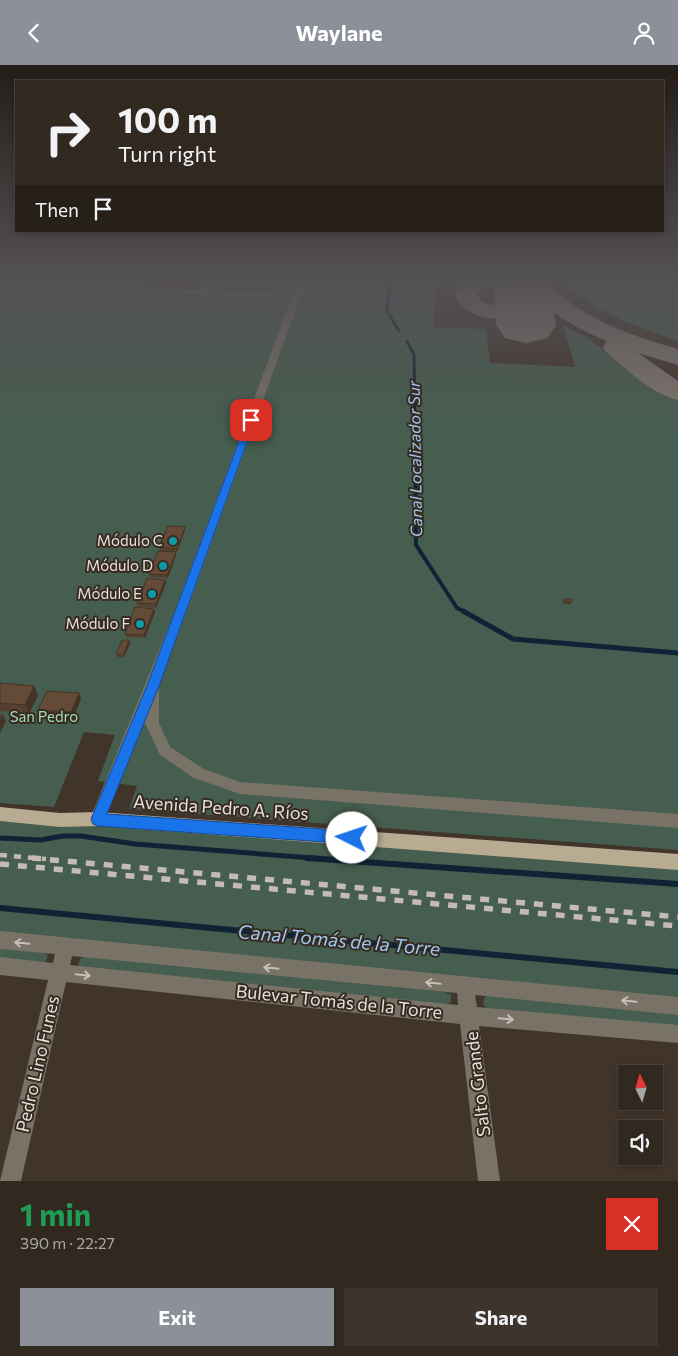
<!DOCTYPE html>
<meta charset="utf-8">
<style>
:root{--surface:#312820;--page:#3d342d;--text:#f1f3f6;--muted:#a8a6a5;--line:#4c443e;--accent:#8c9099}
body{margin:0;font-family:Commissioner,sans-serif;background:var(--page);color:var(--text);height:100vh;display:flex;flex-direction:column;font-size:19px;white-space:nowrap}
*{box-sizing:border-box;margin:0}
p{font-size:16px;color:var(--muted)}
.icon{flex:none;width:28px;height:28px;fill:none;stroke:currentColor;stroke-width:2;stroke-linecap:round;stroke-linejoin:round}
.map{position:relative;height:1116px;overflow:hidden}
.drawer{display:flex;flex-direction:column;background:var(--surface);flex:1}
.drawer>*{flex:none}
.guide{position:absolute;left:15px;top:15px;width:649px;height:152px;border-radius:0px;box-shadow:0 2px 8px #0003,0 0 0 1px var(--line);background:#312820;color:var(--text);overflow:hidden}
.needle{width:32px;rotate:355deg}
.controls{position:absolute;left:618px;top:1000px;display:grid;gap:10px}
.controls a{display:grid;place-items:center;width:45px;height:45px;border-radius:0px;background:var(--surface);box-shadow:0 2px 8px #0003,0 0 0 1px var(--line);font-size:25px}
.pin{position:absolute;display:grid;place-items:center;width:42px;height:42px;color:#fff;margin:-21px;border-radius:10px;box-shadow:0 2px 8px #0006}
.me{position:absolute;width:55px;margin:-28px;rotate:274deg;stroke-linejoin:round;filter:drop-shadow(0 0 4px #0008)}
.turn{display:flex;align-items:center;gap:18px;height:105px;padding:0 20px;font-size:22px}
.turn .icon{width:65px;height:65px;stroke-width:2.5}
.turn b{display:block;font-size:35px;line-height:42px}
.then{display:flex;align-items:center;height:48px;padding:0 20px;background:#0003;gap:10px;font-size:19px}
.round{display:grid;place-items:center;flex:none;width:52px;height:52px;border-radius:0px;background:var(--page)}
.head{display:flex;align-items:center;justify-content:space-between;height:85px;padding:0 20px}
h1{font-size:30px;font-weight:700;line-height:38px;color:#1e9e55}
.action{display:flex;gap:10px;margin-top:auto;padding:10px 20px}
.action a{flex:1;height:58px;border-radius:0px;background:var(--accent);color:#fff;font-size:20px;font-weight:700;line-height:58px;text-align:center}
.action a+a{background:var(--page);color:var(--text)}
header{display:flex;justify-content:space-between;align-items:center;height:65px;padding:0 20px;background:var(--accent);color:#fff;font-size:22px;font-weight:700}
.map>svg:first-child{display:block}
</style>
<header><svg class="icon" aria-label="back" viewBox="0 0 24 24"><path d="M15 5l-7 7 7 7"/></svg>Waylane<svg class="icon" aria-label="person" viewBox="0 0 24 24"><circle cx="12" cy="8" r="4"/><path d="M4 21q1-7 8-7t8 7"/></svg></header>
<div class="map">
<svg width="678" height="1116" viewBox="0 0 678 1116">
<rect width="100%" height="100%" fill="#41352b"/>
<!-- green -->
<path fill="#465e4f" d="M209,213h237l-10,7 -2,42 52,2 4,34 85,4 -12,-41 20,9 76,54 19,9v452l-549,-41 8,-23 -39,-5 17,-46 -31,-3 -30,75 -54,-4v-522l200,11z
M560,213h118v63c-35,-12 -96,-33 -118,-63z
M0,749l678,48v144l-678,-66z
M0,882l43,5 5,3 -2,6 -7,3 -39,-4z
M86,891l359,36 6,3v7l-6,3 -365,-36 -2,-4 2,-6z
M488,930l190,18v14l-191,-18 -4,-5 1,-6z"/>
<g fill="none" stroke-linecap="round" stroke-linejoin="round">
<!-- stream-far3 -->
<path stroke="#0e2336" stroke-width="3" d="M391,213l-4,33 12,20
M407,276l7,14 1,68"/>
<!-- stream-far2 -->
<path stroke="#0e2336" stroke-width="4" d="M415,357l1,123 41,63 8,4"/>
<!-- stream-far1 -->
<path stroke="#0e2336" stroke-width="5" d="M463,546l50,28 165,14
M0,773l40,2 23,-4h18l54,8 190,15"/>
<!-- stream -->
<path stroke="#0e2336" stroke-width="6" d="M307,793l371,26
M0,843l678,64"/>
<!-- taxiway -->
<path fill="#827870" fill-rule="evenodd" d="M469,213h24l-16,16c12,22 38,4 55,8l3,5 -3,5c-28,10 -64,12 -78,-19z
M520,213h23c34,39 86,57 135,71v16l-40,-12 40,28v19c-28,-7 -50,-30 -72,-48l-3,-5 4,-6c-34,-14 -65,-32 -87,-63z"/>
<!-- runway -->
<path fill="#827870" fill-rule="evenodd" d="M493,213h54l9,47 -9,13 -21,5 -21,-5 -9,-13z"/>
<!-- minor -->
<path fill="#797266" fill-rule="evenodd" d="M205,213h8l-7,12 66,4 4,2 -4,2 -272,-15v-4l199,11z
M299,213h8l-122,338 -26,68v39l11,24 34,22 36,13 438,32v14l-438,-34 -46,-16 -34,-23 -15,-32v-5l-42,106 -5,2 -5,-2 -3,-5 83,-203z
M0,866l678,66v18l-203,-20 2,12 201,18v18l-199,-17 21,155h-22l-18,-157 -394,-42 -45,199h-21l48,-201 -48,-5v-18l53,6 2,-9 -55,-5zM72,891l385,37 1,12 -388,-40z"/>
<!-- major -->
<path fill="#b9ab92" fill-rule="evenodd" d="M0,742l60,6 38,-1 580,42v16l-580,-44 -38,1 -60,-6z"/>
<!-- rail-far1 -->
<path stroke="#c4bbb4" stroke-width="4.5" stroke-dasharray="7 7" stroke-linecap="butt" d="M0,790l46,4"/>
<!-- rail -->
<path stroke="#c4bbb4" stroke-width="5.5" stroke-dasharray="9 9" stroke-linecap="butt" d="M32,793l646,59
M0,799l678,62"/>
</g>
<!-- wall -->
<path fill="#55402f" d="M185,465l-8,22 -17,-1 -1,-4z
M176,487v3l-8,23 -18,-1 -1,-3z
M165,515l1,3 -10,25 -18,-2 -1,-3z
M564,534l8,3 -1,3 -8,-1z
M155,547l-10,26 -19,-1 -1,-3z
M129,575l1,4 -6,13h-7l-1,-3z
M0,618l34,3 4,9 -9,19 -29,-3z
M79,628l2,6 -8,20 -32,-3 -3,-6z"/>
<!-- shaded-wall -->
<path fill="#453426" d="M185,462v3l-8,22v-3z
M176,487v3l-8,23 -1,-3z
M165,515l1,3 -10,25v-4z
M154,544l1,3 -10,26 -1,-3z
M129,575l1,4 -6,13v-3z
M34,621l4,9 -9,19 -4,-9z
M79,628l2,6 -8,20 -2,-7z
M3,650l3,6 -6,12v-12z"/>
<!-- building -->
<path fill="#634b37" stroke="#453426" d="M168,461l17,1 -8,22 -18,-2z
M158,486l18,1 -9,23 -18,-1z
M147,513l18,2 -9,24 -19,-1z
M564,534h8v3l-8,-1z
M135,542l19,2 -10,26 -19,-1z
M122,575h7l-5,14h-8z
M0,618l34,3 -9,19 -25,-2z
M47,626l32,2 -8,19 -33,-2z
M0,650h3l-3,6z"/>
<!-- one-way arrows -->
<defs><path id="oneway-shaft" d="M-6 0H5M1.5-3L5.5 0L1.5 3" fill="none" stroke-width="1.6" stroke-linecap="round" stroke-linejoin="round" transform="scale(1.25)"/></defs>
<g stroke="#c7bfb7">
<use href="#oneway-shaft" transform="translate(22 878) rotate(-174)"/>
<use href="#oneway-shaft" transform="translate(271 903) rotate(-174)"/>
<use href="#oneway-shaft" transform="translate(83 910) rotate(6)"/>
<use href="#oneway-shaft" transform="translate(433 918) rotate(-174)"/>
<use href="#oneway-shaft" transform="translate(629 936) rotate(-175)"/>
<use href="#oneway-shaft" transform="translate(506 954) rotate(5)"/>
</g>
<!-- sky -->
<linearGradient id="sky" x2="0" y2="1"><stop stop-color="#241d18"/><stop offset="0.58" stop-color="#545155"/><stop offset="1" stop-color="#545155" stop-opacity="0"/></linearGradient>
<rect width="678" height="369" fill="url(#sky)"/>
<!-- route -->
<path fill="#1a73e8" stroke="#114b97" d="M251,353l4,2 -96,266 -52,128 245,17 5,2 2,5 -2,4 -5,2 -254,-18 -5,-2 -2,-5 56,-133 100,-266z"/>
<!-- markers -->
<g fill="#0f9aa8" stroke="#372b21" stroke-width="2">
<circle cx="173" cy="476" r="5"/>
<circle cx="163" cy="501" r="5"/>
<circle cx="152" cy="529" r="5"/>
<circle cx="140" cy="559" r="5"/>
</g>
<g text-anchor="middle" stroke-width="4" stroke-linejoin="round" paint-order="stroke">
<!-- poi labels -->
<g font-size="15" fill="#e8e0da" stroke="#372b21" text-anchor="end">
<text x="163" y="481">Módulo C</text>
<text x="153" y="506">Módulo D</text>
<text x="142" y="534">Módulo E</text>
<text x="130" y="564">Módulo F</text>
</g>
<!-- park labels -->
<g font-size="15" fill="#a3dbb9" stroke="#372b21">
<text x="44" y="657">San Pedro</text>
</g>
<!-- water labels -->
<g font-size="16" font-style="italic" fill="#9dc8f2" stroke="#372b21">
<text transform="translate(415 394) rotate(-91)" y="6">Canal Localizador Sur</text>
</g>
<!-- near-street labels -->
<g font-size="18" fill="#e8e0da" stroke="#372b21">
<text transform="translate(221 743) rotate(4)" y="6">Avenida Pedro A. Ríos</text>
<text transform="translate(339 937) rotate(6)" y="6">Bulevar Tomás de la Torre</text>
<text transform="translate(38 999) rotate(-77)" y="6">Pedro Lino Funes</text>
<text transform="translate(478 1019) rotate(-97)" y="6">Salto Grande</text>
</g>
<!-- near-water labels -->
<g font-size="19" font-style="italic" fill="#9dc8f2" stroke="#372b21">
<text transform="translate(339 875) rotate(5)" y="7">Canal Tomás de la Torre</text>
</g>
</g>
</svg>
<div class="controls">
<a><svg class="needle" viewBox="-14 -14 28 28"><path d="M0-13l5 13h-10z" fill="#e53935"/><path d="M0 13l5-13h-10z" fill="#a8a6a5"/></svg></a>
<a><svg class="icon" aria-label="sound" viewBox="0 0 24 24"><path d="M4 9h4l5-4v14l-5-4H4zM17 9q2 3 0 6"/></svg></a>
</div>
<div class="pin" style="left:251px;top:355px;background:#d93025"><svg class="icon" aria-label="arrive" viewBox="0 0 24 24"><path d="M6 21V4h12l-3 4 3 4H6"/></svg></div>
<svg class="me" style="left:352px;top:773px" viewBox="-20 -20 40 40"><circle r="19" fill="#fff"/><path d="M0-13L10 11 0 6-10 11z" fill="#1a73e8"/></svg>
<div class="guide">
<div class="turn"><svg class="icon" aria-label="right" viewBox="0 0 24 24"><path d="M7 20v-9h11M14 6l5 5-5 5"/></svg><div><b>100 m</b>Turn right</div></div>
<div class="then">Then<svg class="icon" aria-label="arrive" viewBox="0 0 24 24"><path d="M6 21V4h12l-3 4 3 4H6"/></svg></div>
</div>
</div>
<section class="drawer">
<div class="head"><div><h1>1 min</h1><p>390 m · 22:27</p></div><a class="round" style="background:#d93025;color:#fff"><svg class="icon" aria-label="close" viewBox="0 0 24 24"><path d="M6 6l12 12M18 6L6 18"/></svg></a></div>
<div class="action"><a>Exit</a><a>Share</a></div>
</section>
